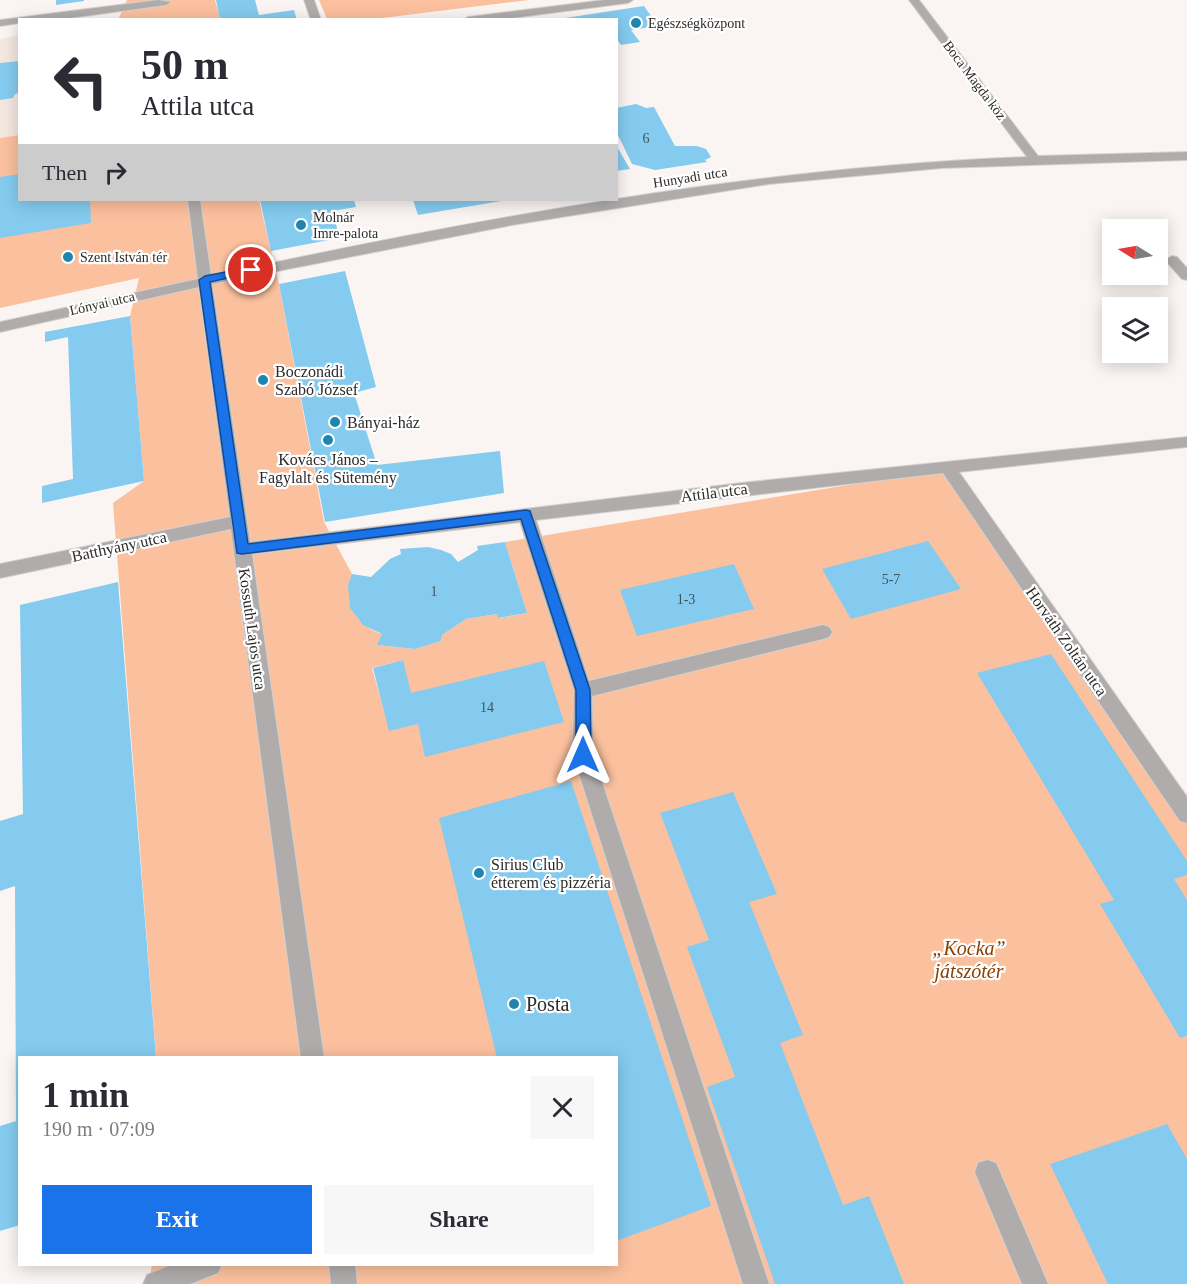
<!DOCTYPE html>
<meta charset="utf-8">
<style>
:root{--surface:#fff;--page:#f7f7f7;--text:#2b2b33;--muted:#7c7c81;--accent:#1a73e8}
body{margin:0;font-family:Georgia,serif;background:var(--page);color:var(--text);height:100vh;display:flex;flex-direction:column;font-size:22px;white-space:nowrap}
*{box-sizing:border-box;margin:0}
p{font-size:20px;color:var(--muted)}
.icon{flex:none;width:33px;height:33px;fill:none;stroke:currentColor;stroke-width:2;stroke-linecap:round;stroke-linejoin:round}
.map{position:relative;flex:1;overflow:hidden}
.details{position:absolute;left:18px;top:1056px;width:600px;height:210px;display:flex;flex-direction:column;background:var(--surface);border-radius:0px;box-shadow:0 3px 15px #0003}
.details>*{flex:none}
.banner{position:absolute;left:18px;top:18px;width:600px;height:183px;border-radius:0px;box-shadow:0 3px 15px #0003;background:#fff;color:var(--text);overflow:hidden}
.needle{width:39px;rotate:281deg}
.fabs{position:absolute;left:1102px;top:219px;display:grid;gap:12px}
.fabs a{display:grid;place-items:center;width:66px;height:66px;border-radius:0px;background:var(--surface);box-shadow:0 3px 15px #0003;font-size:30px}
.pin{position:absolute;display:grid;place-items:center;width:51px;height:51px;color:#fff;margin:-26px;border:3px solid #fff;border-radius:50%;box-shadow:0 2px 6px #0007}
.me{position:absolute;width:66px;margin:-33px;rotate:0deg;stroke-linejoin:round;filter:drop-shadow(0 0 4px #0008)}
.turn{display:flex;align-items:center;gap:21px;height:126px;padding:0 24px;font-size:27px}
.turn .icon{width:78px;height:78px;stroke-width:2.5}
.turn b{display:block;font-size:42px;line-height:51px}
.then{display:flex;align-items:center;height:57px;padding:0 24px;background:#0003;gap:12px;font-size:22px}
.round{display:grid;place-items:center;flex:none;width:63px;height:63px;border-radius:0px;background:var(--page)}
.overview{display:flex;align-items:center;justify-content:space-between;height:102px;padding:0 24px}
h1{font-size:36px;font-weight:800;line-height:45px}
.cta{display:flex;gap:12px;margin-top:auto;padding:12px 24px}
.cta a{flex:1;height:69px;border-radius:0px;background:var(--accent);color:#fff;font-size:24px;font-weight:800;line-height:69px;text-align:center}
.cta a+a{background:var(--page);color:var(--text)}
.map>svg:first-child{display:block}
</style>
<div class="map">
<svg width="1187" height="1284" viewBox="0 0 1187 1284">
<rect width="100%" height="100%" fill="#faf5f2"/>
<!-- built -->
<path fill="#f4e7e0" d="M19,35v100l-19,3v-99z"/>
<!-- green -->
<path fill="#fbc09e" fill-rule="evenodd" d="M127,0h88l5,19 -102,1z
M319,0h210l-155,19h-47z
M19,135l1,65h239l20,84 45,238 28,52c-9,27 2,51 30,60l-4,11 37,4 26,-8 1,-6 24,-16 31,-5 2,4 28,-5 -22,-71 445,-74 237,327v489h-1038l3,-20h464v-206l-460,-1 -43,-554 31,-22 -14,-165 9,-38 -139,30v-170zM403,660l-13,71 -18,-63z"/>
<!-- building -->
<path fill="#84cbef" d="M56,0h28v1l-28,4z
M216,0h39l4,15 35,-5 3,10h-77z
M644,6l14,20 -27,4 9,12 -19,3 -5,-7v-18h-64z
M20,61v32l-5,1 -2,4 -13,2v-37z
M636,104l10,4 8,-1 21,39h22l9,3 5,8 -6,3 2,2 -52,8 -23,-6 -16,-33v-23z
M616,145l14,24 -14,2z
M20,174v26h70l1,23 -91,15v-61z
M260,200h94l2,7 -24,4 8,27 -69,13z
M413,200h87l1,1 -83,14z
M345,271l31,116 -22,6 23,72 123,-14 4,42 -179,29 -46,-238z
M130,316l14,165 -102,22v-17l31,-7 -5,-142 -23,5v-10z
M928,541l33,48 -110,30 -29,-50z
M505,542l22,71 -29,5 -1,-4 -31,5 -24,16 -1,6 -26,8 -38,-4 5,-11 -19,-9 -13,-17 -2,-23 4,-11 19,3 19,-18 11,-5 -1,-5 28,-2 13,3 10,4 7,8 20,-12 -1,-4z
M734,564l20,45 -117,27 -17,-46z
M118,582l38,476h-136v167l-20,6v-105l16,-5 -1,-235 -15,5v-70l23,-7 -3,-209z
M1051,654l136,207v14l-13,4 13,21v136l-7,2 -80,-134 14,-4 -137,-227z
M403,660l8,33 133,-32 20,61 -139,35 -7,-33 -29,7 -16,-63z
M571,781l140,425 -95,35v-183h-119l-58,-240z
M733,792l44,102 -28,8 54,133 -23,8 63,162 26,-9 35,88h-129l-68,-197 28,-10 -48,-130 22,-7 -49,-127z
M1167,1124l20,35v125h-79l-58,-120z"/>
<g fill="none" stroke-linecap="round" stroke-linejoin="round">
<defs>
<path id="minor" d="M158,0l13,2 -5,3 -111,15h-35v3l-20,3v-6z
M304,0h10l7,20h-10z
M604,0h29l-5,3 -131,17h-34l5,-3z
M909,0h10l119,156 149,-4v8l-245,8 -173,16 -257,41 -300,59 38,258 491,-59 446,-46v10l-228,25 228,325v26l-7,-2 -237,-348 -407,47 53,161 234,-56 6,2 3,5 -3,5 -6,2 -231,57 1,59 176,529h-26l-170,-529 1,-65 -54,-168 -268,32 72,504h-23l-70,-529 -231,49v-14l230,-47 -31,-230 -199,45v-10l198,-43 -10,-79h12l11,76c269,-58 541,-108 816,-119z
M1172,256l5,1 10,11v12l-5,-1 -17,-19z
M987,1160l9,3 52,121h-26l-47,-112 3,-9z
M173,1264h49l-4,9 -28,11h-47l4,-9z
M329,1264h26l2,20h-26z"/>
</defs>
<!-- minor casing -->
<use href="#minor" stroke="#d5d1ce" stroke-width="2"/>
<!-- minor -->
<use href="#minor" fill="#afacab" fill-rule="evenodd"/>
</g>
<!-- route -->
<path fill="#1a73e8" stroke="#114b97" stroke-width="1.5" d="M251,267l5,3 -2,2 -44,10 38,262 278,-34 4,1 60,179 1,65 -3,5 -5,2 -5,-2 -2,-5v-65l-55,-171 -279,35 -5,-1 -38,-273 6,-4z"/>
<!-- markers -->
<g fill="#1f85ae" stroke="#fff" stroke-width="2">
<circle cx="636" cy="23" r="6"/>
<circle cx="301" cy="225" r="6"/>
<circle cx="68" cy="257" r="6"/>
<circle cx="263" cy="380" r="6"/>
<circle cx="335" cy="422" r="6"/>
<circle cx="328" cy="440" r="6"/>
<circle cx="479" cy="873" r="6"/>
<circle cx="514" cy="1004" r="6"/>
</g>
<g text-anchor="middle" stroke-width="4.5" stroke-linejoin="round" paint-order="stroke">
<!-- far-poi labels -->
<g font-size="14" fill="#2d2b2a" stroke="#fff" text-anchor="start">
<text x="648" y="28">Egészségközpont</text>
<text x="313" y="222">Molnár<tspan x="313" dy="16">Imre-palota</tspan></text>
<text x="80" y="262">Szent István tér</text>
</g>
<!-- far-street labels -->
<g font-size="14" fill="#2d2b2a" stroke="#fff">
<text transform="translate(975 80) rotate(53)" y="5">Boca Magda köz</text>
<text transform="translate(690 177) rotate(-9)" y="5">Hunyadi utca</text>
<text transform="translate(102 303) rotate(-13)" y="5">Lónyai utca</text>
</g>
<!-- number labels -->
<g font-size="14" fill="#43535b">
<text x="646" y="143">6</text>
<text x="891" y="584">5-7</text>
<text x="434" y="596">1</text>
<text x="686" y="604">1-3</text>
<text x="487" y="712">14</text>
</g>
<!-- poi labels -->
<g font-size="16" fill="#2d2b2a" stroke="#fff" text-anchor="start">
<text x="275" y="377">Boczonádi<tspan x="275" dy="18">Szabó József</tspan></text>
<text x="347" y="428">Bányai-ház</text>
<text x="328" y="465" text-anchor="middle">Kovács János –<tspan x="328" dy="18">Fagylalt és Sütemény</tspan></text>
<text x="491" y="870">Sirius Club<tspan x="491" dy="18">étterem és pizzéria</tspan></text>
</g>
<!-- street labels -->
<g font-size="16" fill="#2d2b2a" stroke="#fff">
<text transform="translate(714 492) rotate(-7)" y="6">Attila utca</text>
<text transform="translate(119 546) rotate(-12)" y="6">Batthyány utca</text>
<text transform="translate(253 629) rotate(82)" y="6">Kossuth Lajos utca</text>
<text transform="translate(1067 641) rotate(55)" y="6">Horváth Zoltán utca</text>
</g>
<!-- near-park labels -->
<g font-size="20" font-style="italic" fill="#884003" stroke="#fff">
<text x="969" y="955">„Kocka”<tspan x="969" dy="23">játszótér</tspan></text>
</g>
<!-- near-poi labels -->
<g font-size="20" fill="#2d2b2a" stroke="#fff" text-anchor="start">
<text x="526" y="1011">Posta</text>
</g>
</g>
</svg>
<div class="fabs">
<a><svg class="needle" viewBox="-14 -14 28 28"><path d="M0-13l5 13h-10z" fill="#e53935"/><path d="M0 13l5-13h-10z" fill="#7c7c81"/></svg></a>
<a><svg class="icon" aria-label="layers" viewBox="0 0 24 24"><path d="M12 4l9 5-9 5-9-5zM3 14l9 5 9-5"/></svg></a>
</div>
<div class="pin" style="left:251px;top:270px;background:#d93025"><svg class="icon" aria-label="arrive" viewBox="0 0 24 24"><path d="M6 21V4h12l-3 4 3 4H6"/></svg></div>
<svg class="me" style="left:583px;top:755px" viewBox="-20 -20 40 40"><path d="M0-17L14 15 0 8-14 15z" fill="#1a73e8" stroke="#fff" stroke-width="4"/></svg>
<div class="banner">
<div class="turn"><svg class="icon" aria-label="left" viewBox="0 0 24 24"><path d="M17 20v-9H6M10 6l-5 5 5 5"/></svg><div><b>50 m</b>Attila utca</div></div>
<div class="then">Then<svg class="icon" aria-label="right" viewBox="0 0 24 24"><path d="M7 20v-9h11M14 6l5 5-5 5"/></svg></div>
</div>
<section class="details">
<div class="overview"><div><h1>1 min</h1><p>190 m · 07:09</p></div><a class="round"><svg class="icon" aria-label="close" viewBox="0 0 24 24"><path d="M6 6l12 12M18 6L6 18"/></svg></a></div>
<div class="cta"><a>Exit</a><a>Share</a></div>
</section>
</div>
